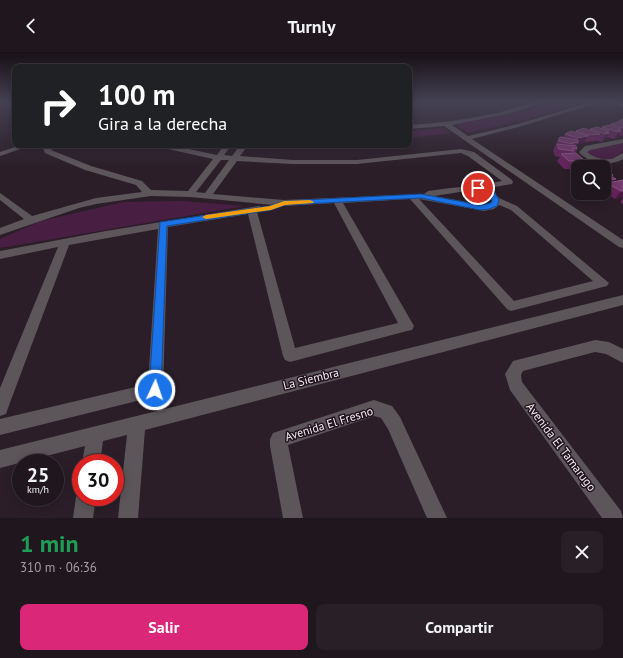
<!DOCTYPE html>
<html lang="es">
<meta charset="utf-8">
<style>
:root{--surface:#20161e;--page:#281f27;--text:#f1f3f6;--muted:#a29fa4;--line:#3d353c;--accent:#db2777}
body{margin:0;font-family:"PT Sans",sans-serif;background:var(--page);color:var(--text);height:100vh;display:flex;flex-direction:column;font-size:15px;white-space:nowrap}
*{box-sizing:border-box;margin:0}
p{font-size:13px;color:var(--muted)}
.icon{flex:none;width:22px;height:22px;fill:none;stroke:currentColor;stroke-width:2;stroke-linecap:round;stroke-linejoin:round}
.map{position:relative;height:466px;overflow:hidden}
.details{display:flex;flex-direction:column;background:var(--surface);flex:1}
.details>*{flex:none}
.hud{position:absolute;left:12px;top:12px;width:400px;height:84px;border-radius:8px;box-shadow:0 2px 10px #0003,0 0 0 1px var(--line);background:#202124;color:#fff;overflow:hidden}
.controls{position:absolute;left:571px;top:108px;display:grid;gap:8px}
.controls a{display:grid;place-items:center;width:40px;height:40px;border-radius:8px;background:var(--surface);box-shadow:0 2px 10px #0003,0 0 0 1px var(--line);font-size:20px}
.speed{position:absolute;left:12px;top:402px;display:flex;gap:8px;font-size:20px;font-weight:700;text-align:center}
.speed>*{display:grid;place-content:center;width:52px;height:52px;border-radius:50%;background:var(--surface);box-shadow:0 2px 10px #0003,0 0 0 1px var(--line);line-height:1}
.speed small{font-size:10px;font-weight:400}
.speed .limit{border:6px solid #d22;background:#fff;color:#111}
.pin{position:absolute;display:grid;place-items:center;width:34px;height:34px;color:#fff;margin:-17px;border:2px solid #fff;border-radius:50%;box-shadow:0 1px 4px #0007}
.me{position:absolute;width:44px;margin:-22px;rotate:3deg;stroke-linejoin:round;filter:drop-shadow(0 0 3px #0008)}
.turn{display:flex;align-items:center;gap:14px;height:84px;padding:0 20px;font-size:18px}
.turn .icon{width:52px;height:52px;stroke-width:2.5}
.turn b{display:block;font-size:28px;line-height:34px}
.round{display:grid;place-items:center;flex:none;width:42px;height:42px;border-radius:8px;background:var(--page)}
.overview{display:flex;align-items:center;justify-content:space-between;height:68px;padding:0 20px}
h1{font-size:24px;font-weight:700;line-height:30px;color:#1e9e55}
.primary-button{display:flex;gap:8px;margin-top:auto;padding:8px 20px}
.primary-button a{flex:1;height:46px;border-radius:8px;background:var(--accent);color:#fff;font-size:16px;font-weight:700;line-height:46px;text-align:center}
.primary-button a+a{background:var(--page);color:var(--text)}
header{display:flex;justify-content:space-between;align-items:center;height:52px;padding:0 20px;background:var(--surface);font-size:18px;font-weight:700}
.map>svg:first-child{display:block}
</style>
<header><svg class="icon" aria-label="back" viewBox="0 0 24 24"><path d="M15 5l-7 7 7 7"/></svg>Turnly<svg class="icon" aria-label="search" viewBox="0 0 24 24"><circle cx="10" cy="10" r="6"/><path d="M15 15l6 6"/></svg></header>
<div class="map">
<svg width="623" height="466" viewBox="0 0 623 466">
<rect width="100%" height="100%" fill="#2b1e28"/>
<!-- green -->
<path fill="#491e43" d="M549,49h38l-56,17 -63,15 -12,-8 74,-15z
M444,76l6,5 -41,5v-7z
M623,91v8c-12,11 -25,12 -38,1l5,-3z
M182,149l63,5 -245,42v-9l41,-18 83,-19z"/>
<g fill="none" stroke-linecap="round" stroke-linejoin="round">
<!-- minor -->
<path fill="#5c555a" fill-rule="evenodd" d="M537,49h9l-34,12 -60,12 16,11 50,-12 76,-23h10l-82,25 -50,13 151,101v8l-4,-1 -175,-121 -35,3v-4c44,-3 86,-9 128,-24z
M609,49l14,2v4l-13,-5z
M623,87v4l-33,7 -3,2c7,6 18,9 27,6 3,-2 6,-4 9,-5v6c-13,8 -34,5 -44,-7l6,-6z
M21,93h11l-32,11v-4z
M46,93h9l-4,5 40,16 51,15 9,9 37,1 25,-32 -54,-12 -4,-2h15l47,10 7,-10h8l-8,10 8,1 8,-11h8l-8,11 53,4h64l104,-11 13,3 38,28 1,2 -1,2 -23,4 10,10 18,8 92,77 -2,3 -4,1 -92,24 -4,-2 -97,-110 -67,4 71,123 -2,4 -5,1 -117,31 -5,-2 -2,-4 -35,-142 -80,13 -5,163 -2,5 -161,40v-16l148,-35 10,-155 -89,16 -61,163 -2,6 -6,2v-28l58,-141 -58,12v-8l106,-20 153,-25 5,3 -7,3 38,136 103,-25 -64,-120 -50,3 -94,-9 -39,-1 -55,8 -17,4 -79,27v-7l24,-9 -24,-19v-7l32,23 64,-18 46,-6 -6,-7 -51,-15 -40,-17 -2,-5zM461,101l7,3 34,25c-25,5 -49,6 -74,10l-4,3 -140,6 -71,-6 24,-33 56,3h64zM221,108h8l-24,33 -9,-1zM466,139l17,1 8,8v2l-7,3 -50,-9zM419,147l65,12 10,-2 5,-4 12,5 82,71 -79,20z
M623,243v10l-478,125 -7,88h-20l9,-83 -24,6 -3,22h-18l3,-17 -85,22v-18z
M595,288l14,2 14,7v14l-17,-9 -11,-2 -72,19 -2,4 1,7 99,129 2,7h-21l-92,-128 -5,-16 8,-13z
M374,348l18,6 8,11 47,101h-20l-39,-89 -7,-11 -7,-2 -86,29 15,73h-20l-13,-72v-7l3,-6z
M81,437v8h15l-3,21h-20l3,-21z"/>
</g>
<!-- wall -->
<path fill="#66235d" d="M623,67v17l-4,-1 -2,3 -3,1 -7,-2 -2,3 -3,2 -6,-2 -1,1 -10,1 -1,1 -7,1 -1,2 1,3 -2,4 10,8 -1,3 12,1 -1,2h-17v9l-7,-3 3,-4h-10l-7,-8 3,-4 -5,-1 -2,-5 3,-7 4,-7h3l2,-3 10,-2 1,-1 13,-1 1,-1 11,-1 1,-1 8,-2 1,-1 7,-2 1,-1z
M604,120l9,3 -1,2 2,5 9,-2v17l-8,2 -11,-7z
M623,146v6l-3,-2z"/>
<!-- shaded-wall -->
<path fill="#481841" d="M621,77l-2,3 2,-1 -4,7 -3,1 4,-7 -1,-2z
M609,79l-2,3 2,-1 -4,7 -3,2 4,-8 -1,-2z
M588,84l-4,7 -7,1 1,-1 -3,-1 2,-4z
M609,123h4l-4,6 7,-2 -4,7 -5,-3 -3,5v-6z
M623,136v9l-8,2 6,-8z"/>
<!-- building -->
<path fill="#75396d" stroke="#895482" d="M623,67v3l-4,-1z
M618,70l5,2v4l-12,-4z
M609,73l12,4 -4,1 4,1 -3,1 -16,-5z
M597,75l12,4 -4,1 4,1 -3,1 -16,-5z
M584,76l16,6 -12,1 -12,-4z
M571,79l17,5 -11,2 -12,-4z
M560,85l18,3v3l-5,-1v2l-15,-3z
M557,92l19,2 1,3 -5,-1 2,3 -15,-2z
M576,101l9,8h-16l-8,-7z
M589,111l7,2 -3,1 2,1h-15l-4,-2z
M604,120h3l6,3h-4l7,4 -12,2z
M623,128v11h-2l-14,-8z"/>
<!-- sky -->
<linearGradient id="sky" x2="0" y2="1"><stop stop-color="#181016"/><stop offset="0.43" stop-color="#444153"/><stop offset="1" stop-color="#444153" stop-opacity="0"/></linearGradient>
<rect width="623" height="115" fill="url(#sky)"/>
<!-- route -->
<path fill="#1a73e8" stroke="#114b97" d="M478,134l17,7 4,7 -2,6 -8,3 -9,1 -59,-12 -136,7 -14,5 -104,16 -6,164 -1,4 -5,2 -4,-2 -2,-4 11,-168 109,-16 15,-5 137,-7 59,11 11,-2 1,-3 -2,-4 -14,-6v-3z"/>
<!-- slow -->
<path fill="#f59e0b" d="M310,148l4,2 -1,1 -28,2 -14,5 -65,9 -4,-2 4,-2 64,-9 14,-5z"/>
<g text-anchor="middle" stroke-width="3" stroke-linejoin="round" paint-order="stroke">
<!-- near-street labels -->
<g font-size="12" fill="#f4ebf2" stroke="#21141e">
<text transform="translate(311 327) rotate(-14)" y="4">La Siembra</text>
<text transform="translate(329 372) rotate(-17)" y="4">Avenida El Fresno</text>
<text transform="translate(561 395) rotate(53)" y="4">Avenida El Tamarugo</text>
</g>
</g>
</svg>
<div class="controls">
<a><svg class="icon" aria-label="search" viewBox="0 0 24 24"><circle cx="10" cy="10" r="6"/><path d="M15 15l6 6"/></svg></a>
</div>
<div class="speed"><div>25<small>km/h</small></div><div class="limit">30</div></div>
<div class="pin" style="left:478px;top:136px;background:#d93025"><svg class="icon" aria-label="arrive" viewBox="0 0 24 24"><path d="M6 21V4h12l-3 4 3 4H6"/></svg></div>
<svg class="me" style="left:155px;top:338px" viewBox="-20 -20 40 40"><circle r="17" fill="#1a73e8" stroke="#fff" stroke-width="3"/><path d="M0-11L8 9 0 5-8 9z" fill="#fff"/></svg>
<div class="hud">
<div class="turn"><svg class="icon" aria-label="right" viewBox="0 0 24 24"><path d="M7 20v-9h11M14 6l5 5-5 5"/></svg><div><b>100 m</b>Gira a la derecha</div></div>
</div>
</div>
<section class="details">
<div class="overview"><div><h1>1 min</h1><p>310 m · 06:36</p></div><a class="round"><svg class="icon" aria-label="close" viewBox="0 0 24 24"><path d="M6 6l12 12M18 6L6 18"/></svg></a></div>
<div class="primary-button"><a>Salir</a><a>Compartir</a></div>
</section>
